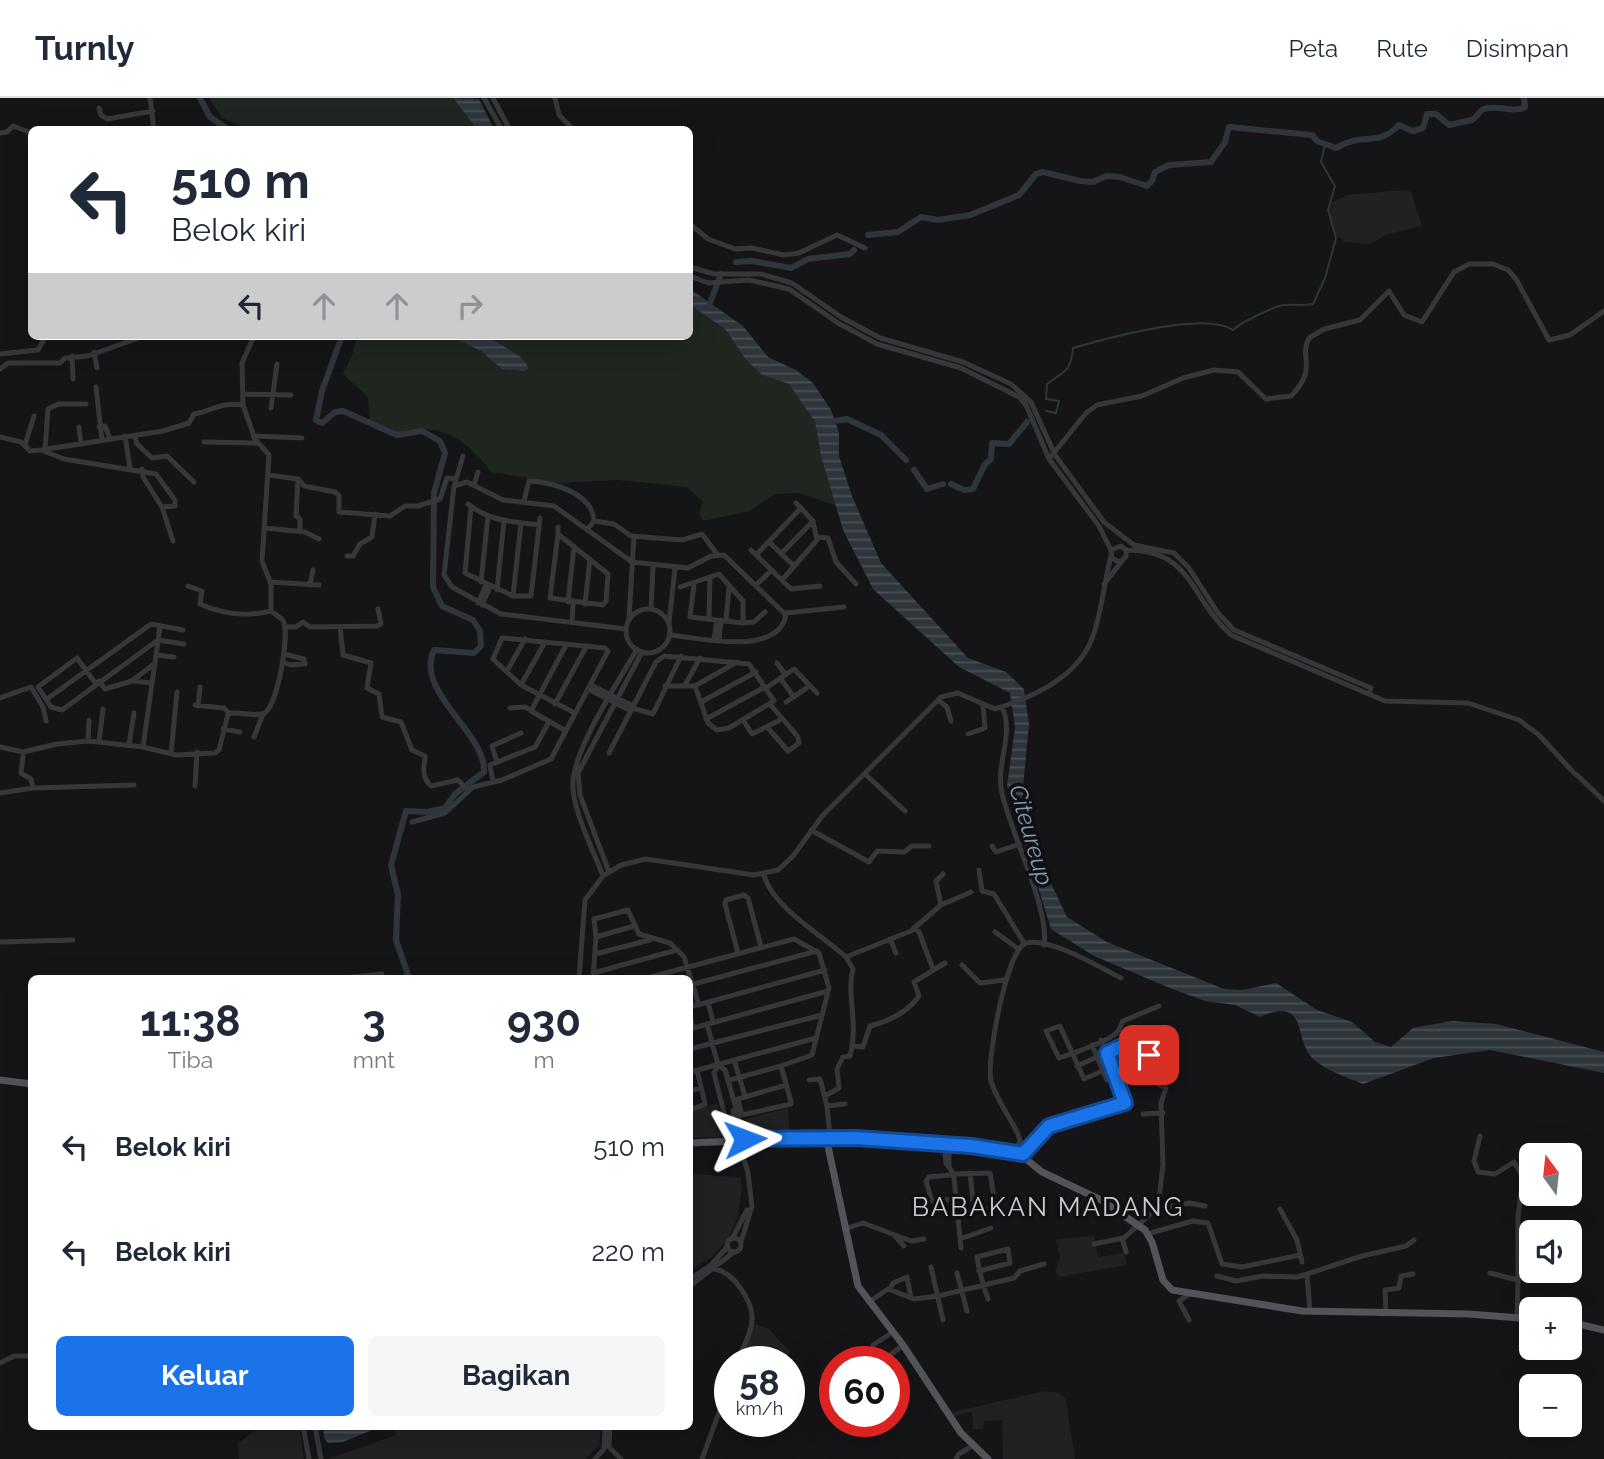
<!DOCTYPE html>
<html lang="id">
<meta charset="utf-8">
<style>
:root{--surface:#fff;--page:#f6f6f7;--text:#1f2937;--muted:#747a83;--line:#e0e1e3;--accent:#1a73e8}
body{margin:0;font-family:Raleway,sans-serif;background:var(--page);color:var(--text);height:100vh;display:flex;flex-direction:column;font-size:26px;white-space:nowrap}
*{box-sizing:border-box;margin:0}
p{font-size:23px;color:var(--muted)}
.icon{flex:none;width:38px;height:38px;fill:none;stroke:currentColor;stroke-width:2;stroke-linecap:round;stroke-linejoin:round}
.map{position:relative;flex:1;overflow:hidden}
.side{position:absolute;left:28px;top:877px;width:665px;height:455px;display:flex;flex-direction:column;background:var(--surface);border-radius:10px;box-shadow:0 7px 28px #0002}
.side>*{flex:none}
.hud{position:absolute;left:28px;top:28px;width:665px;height:214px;border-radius:10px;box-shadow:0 7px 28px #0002;background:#fff;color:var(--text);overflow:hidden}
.needle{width:46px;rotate:345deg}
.tools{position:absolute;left:1519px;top:1045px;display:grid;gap:14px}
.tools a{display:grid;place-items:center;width:63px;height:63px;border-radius:10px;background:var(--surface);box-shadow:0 7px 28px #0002;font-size:35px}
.speed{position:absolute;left:714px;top:1248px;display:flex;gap:14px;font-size:35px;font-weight:700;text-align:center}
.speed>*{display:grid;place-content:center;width:91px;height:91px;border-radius:50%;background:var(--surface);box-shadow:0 7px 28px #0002;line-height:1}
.speed small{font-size:18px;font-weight:400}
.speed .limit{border:10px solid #d22;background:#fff;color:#111}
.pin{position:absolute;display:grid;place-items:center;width:60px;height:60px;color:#fff;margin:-30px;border-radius:14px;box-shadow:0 4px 10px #0006}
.me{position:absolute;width:77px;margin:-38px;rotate:87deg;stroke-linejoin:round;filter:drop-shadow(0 0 5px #0008)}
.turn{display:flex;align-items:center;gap:24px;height:147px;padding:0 28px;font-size:32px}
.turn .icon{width:91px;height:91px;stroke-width:2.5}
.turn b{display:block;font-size:49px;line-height:60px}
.lanes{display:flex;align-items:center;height:66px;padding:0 28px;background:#0003;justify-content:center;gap:35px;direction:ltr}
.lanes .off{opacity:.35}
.eta{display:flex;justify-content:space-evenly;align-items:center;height:119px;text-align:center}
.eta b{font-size:42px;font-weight:700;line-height:49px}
.button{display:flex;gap:14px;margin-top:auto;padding:14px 28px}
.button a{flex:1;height:80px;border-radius:10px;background:var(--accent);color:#fff;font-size:28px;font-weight:700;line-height:80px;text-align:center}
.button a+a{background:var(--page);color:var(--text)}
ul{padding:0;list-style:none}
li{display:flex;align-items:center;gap:21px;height:105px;padding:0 28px}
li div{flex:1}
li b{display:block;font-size:26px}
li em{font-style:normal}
header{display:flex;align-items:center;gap:42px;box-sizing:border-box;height:98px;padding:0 35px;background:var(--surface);border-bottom:2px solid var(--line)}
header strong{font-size:33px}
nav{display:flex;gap:38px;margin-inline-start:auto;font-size:24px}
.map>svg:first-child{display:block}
</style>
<header>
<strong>Turnly</strong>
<nav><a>Peta</a><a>Rute</a><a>Disimpan</a></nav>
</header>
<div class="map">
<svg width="1604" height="1361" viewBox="0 0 1604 1361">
<defs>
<pattern id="water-rules" width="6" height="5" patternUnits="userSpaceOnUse" patternTransform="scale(1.75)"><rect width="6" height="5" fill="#2e363c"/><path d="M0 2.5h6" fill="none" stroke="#495056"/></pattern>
</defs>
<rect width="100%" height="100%" fill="#151517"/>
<!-- built -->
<path fill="#212124" d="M1406,92l5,2 11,34 -34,8 -18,10 -25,-2 -9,-7 -8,-25 4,-8 15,-7z
M717,1005l10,34h-37v-26z
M788,1010l1,25 -43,3 -4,-16z
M698,1076l43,4 1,9 -5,32 -9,20 -16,18 -22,14v-96z
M1094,1138l4,21 26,-4 3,12 -68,12 -4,-5 5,-15 -4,-18z
M755,1226l14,5 21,23 -4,9 -45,1z
M1044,1293l16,2 6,7 9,59h-72l-1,-39 -18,1 -1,8h-10l-1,-17 -18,4 -2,-4z
M261,1328h38l5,33h-65l-1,-16z
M393,1328h208l-2,20 -14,13h-257l68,-24z"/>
<!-- grass -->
<path fill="#1f2620" d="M209,0h244l24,31h-229l-26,-11z
M690,207l35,24 21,31 16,15 27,9 26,38 6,34 16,50 -38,-13 -24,1 -26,17 -46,10 -4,-8 4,-11 -16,-15 -69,-7 -60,3 -67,-11c-13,-18 -34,-39 -58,-42 -33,-4 -25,13 -63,-9l-2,-24 -25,-23 10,-21 4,-17h333z"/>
<!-- water -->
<path fill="url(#water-rules)" d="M453,0l26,1 15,30h-17z
M690,191l53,37 25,31 28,13 17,13 18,27 8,22v24l13,40 29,67 87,95 38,14 18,17 5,35 -6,63 23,86 21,44 40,25 117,47 19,1 33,-7 41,27 35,12 23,20 16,5 22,-19 39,-7 44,3 108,28v21l-114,-23 -56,8 -71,26c-16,-7 -43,-15 -54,-30 -14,-19 -3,-58 -49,-37l-25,-12 -30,-4 -35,-13 -76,-32 -43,-27 -44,-143 8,-58 -5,-35 -51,-26 -86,-78 -30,-59 -22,-74 -6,-34 -26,-38 -27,-9 -16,-15 -21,-31 -35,-24z
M451,238h36l34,21 8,11 -4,3 -23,-2 -21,-18z
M323,1328h59l-39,16 -15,1 -4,-5z"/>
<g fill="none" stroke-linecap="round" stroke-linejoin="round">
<!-- stream -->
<path stroke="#2e363c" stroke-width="2" d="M1046,313l10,2 3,-12 -13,-2 1,-15c17,-13 24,-12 26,-36 35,-10 132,-37 160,-18 7,-7 41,-24 51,-25 9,-1 19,1 29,-1l12,-26 11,-40 -8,-28 7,-24 -14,-24 4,-17"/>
<!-- river -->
<path stroke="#2e363c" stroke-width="6" d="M200,0l10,19 19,13
M868,137l30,-3 23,-15 17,3 32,-5 49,-20 17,-21 7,-2 37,9 13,1 13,-6 14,1 27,9 5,-5 3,-9 14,-7 42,-3 14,-20 4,-15 83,8 5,6 19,7c28,-17 41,0 63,-23l13,6 11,-3 4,-14h9l13,11 23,-5c7,-4 6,-9 12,-11 14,-5 29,5 41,-2l-1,-9
M736,164l16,-1 39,7 17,-9 42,-5 4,-4
M708,210l13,-34
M342,238l-20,55 -6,29 6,3 13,-11 8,-1 54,24 25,-4 18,10 5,12 -11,40 -1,94 9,19 31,14 7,11 1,15 -7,7 -40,-3c-20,42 52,82 50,122l-29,22 -10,14 -18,4 -21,-1 -15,54 7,30 -2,45 13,38
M828,324l19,-3 34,16 25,25
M914,372l13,19 16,-5
M951,386l13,6 9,-1 12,-25 6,-5 1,-16 17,1 18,-22
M457,880h11"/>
<!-- minor -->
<path stroke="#36373b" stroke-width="5" d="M150,0l4,32
M484,0l18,32
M493,0l17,32
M555,0l4,17 15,15
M99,10l2,7 6,4 46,-8
M0,35l7,-1 6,-6 19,7
M690,126l18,15 27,10 17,-1 32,7 15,-2 38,-18 28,13
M690,169l24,7h47l31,9 49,34 39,21 83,24 48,22 20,18 24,53 49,67 30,23 40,8 15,15 29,45 16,17 137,58 -2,6
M690,178l18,7 41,-3 40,9 49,34 39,21 84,24 58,29 7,8 23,54 50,67 12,24 1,8 7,4 7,-5v-7l-5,-4 -10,4
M94,254l3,16
M0,256l38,-4 8,-14
M72,258l1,23
M0,271l8,-6h52l5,-5 23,-2 56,-20
M96,289l6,54
M243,296l48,1
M271,310l6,-44
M79,329l2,17
M99,329l6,-1 5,13
M134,337l3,9 15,14 15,-2 27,26
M125,338l5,32
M253,338l49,2
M0,339l21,5 9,9 11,-1 122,-19 26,-8 5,-9c20,-4 27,-12 49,-9
M204,344l53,1
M25,347l9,-29
M41,352l23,9 92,15 19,26v6l-13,1 11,34
M45,352l3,-41 10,-5h28
M1049,361l37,-46 11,-8 45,-9 41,-18 31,-8 24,2 28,27 25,-3c28,-29 7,-37 18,-58l15,-9 36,-9 29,-29 15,24 18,7 32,-50 15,-8h24l15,6 8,9 33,61 21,-5 34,-24
M142,371l1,8 19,30
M268,377l30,4 6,7 31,6 4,4v16l51,4 15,-10h13l22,-7 7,-21 9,1
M298,381l-2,37 4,3v13
M455,385l8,-27
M474,387l4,-13
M524,403l5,-20c23,1 64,12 65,40l-7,9
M468,406c20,17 46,18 71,21
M471,409l-6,66 48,23h18l9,-78
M594,423l20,3 17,12 51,4 20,-6 15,20
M265,430l40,4 14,7
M558,436l-8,64 53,7 3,-4 2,-27 -50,-40v-7
M817,439l11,1 8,24 20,22
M769,444l25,24
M751,452l40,39 29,-3
M1126,452c68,0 63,48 105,85l154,66 83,2 51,17 20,15 35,38
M781,456l32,-33
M756,457l45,-47
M347,458h6l7,-12 12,-7 3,-23
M782,482l35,-40 -4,-19 -17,-18
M270,484l49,3
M481,484l7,-66
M757,486l15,-14
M1104,486l18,-23
M310,487l3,-15
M188,488l14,5 -2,13c24,11 46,13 71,7
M680,489l39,-13 24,27v22l-53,-6 4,-32
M497,492l7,-69
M513,498l8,-73
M568,504l6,-56
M478,505l8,-18
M585,506l5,-45
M482,507l8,-18
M651,511l2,-43
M626 533a22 22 0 1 1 44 0a22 22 0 1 1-44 0Z
M786,515l58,-6
M629,520l5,-82
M709,521l1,-42
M726,523l3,-34
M572,525l1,-20
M669,525l6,-55
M743,525l11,-1 11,-10
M286,529h10l7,-5 7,5 67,-1 4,-2 -3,-15
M340,529l3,28 28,8 -4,25 12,6 3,23 19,5 11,28 13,6c-1,13 -4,20 6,30l27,-6 10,10
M626,531l-125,-15 -49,-27 -8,-12 10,-89 13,-4 36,18 51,6 78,56 56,6 23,-12 13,-1 62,60c-8,42 -87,23 -116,20
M714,541l3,-19
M719,542l2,-20
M156,557l18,2
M282,564l9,3 14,-1 -1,-5 -20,-5
M777,565l8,11
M507,573l18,-32
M780,580l14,19
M99,583l6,8 27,-8 20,2
M132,583l22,-17
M96,586l-19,-26 -39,29 13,20 11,3 96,-70 26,4
M521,587l24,-43
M591,587l42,21
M685,587l15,-27
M695,588l42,-24
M766,590l28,-19 23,24
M588,591l43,22
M0,600l31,-11 12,20 3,14
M47,601l104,-75 32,6
M938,602l9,7 4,14
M701,604l55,-30
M786,604l22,-15
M555,606l31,-57
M195,607l29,3 5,5
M198,608l2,-19
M1002,609c13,27 -7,57 0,86 8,39 48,116 42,152
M510,610l15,-1 6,3
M632,610l21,6 28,-58
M706,621l59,-32
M743,622l9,14 30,-15
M767,629l21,24 11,-8 -1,-6 -28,-33
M223,631l17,3
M566,633l-35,-20 35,-66
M968,636l17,-6 -2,-23
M254,639l9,-23
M88,643l1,-21
M99,644l4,-33
M129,647l5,-32
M0,649l23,5 34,-8 31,-3 55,6 33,8 39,-2 4,-3 9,-36c10,-4 30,5 38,-2 12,-11 24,-78 17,-92l-12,-9v-27l-9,-23 7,-106 -14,-16 -12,-34 -1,-42 12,-27
M143,649l17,-120
M609,655l47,-91 8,-6 85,8 25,37 -45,27 -12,2 -9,-7 -13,-37h-30
M171,656l6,-62
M23,658l-2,17 10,6 2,9
M497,664l-5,-16 29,-13
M865,676l40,37
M1577,677l27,26
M493,684l-3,-17 45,-18 14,-25
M195,688l2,-34
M0,695l33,-5 101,-3
M412,724l33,-9 28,-26 29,-7 49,-21 57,-108 -3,-3 -103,-10 -9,21 28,26 54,28
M811,732l58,32 8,-11 27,1 8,-6h17
M992,748l4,6 24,-8
M979,772l3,21 12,3 30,49
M609,774l-29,-77 -2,-22 64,-121
M764,777c8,32 58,60 82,82l65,-26 30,-26 -5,-24 7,-7
M603,778c-10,-27 -27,-58 -30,-87 -4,-34 46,-108 64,-140
M941,807l30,-13
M914,830l5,4 14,37
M995,834l22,16
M596,839l38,-11
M890,841l6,14
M0,844l73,-2
M738,855l-13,-49 1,-4 18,-5 4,3 13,49
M595,856l55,-14
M962,867l18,18 24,-3
M593,875l84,-23
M343,880l39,-4
M579,880l6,-78 18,-24 18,-11 25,-6 108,16 24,-5 15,-14 30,-41 118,-118 17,-4 37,16c38,-12 84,-32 98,-73 9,-25 11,-54 18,-80
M593,880l3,-41 -2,-18 34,-9 11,24 31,9 14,14 15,48
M647,880l147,-39 25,14 10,35 -17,67 -31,11 10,36v2l-49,11 -4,-16 48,-14
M690,887l127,-34
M708,904l5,20
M690,909l135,-37
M690,917l3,13
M707,926l11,41
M690,931l138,-38
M1092,947l15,35
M853,948l10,1 7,-21c19,-5 38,-14 49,-30l-5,-14 31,-19
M690,951l132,-34
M1107,955l58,-22
M1132,960l-48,21 -24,-53 -14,5 13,27c12,-4 54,-18 59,-27 2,-3 3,-7 5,-10l36,-15
M734,962l11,36
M718,967l7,5 20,69
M718,967l-4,8 17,68
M1077,968l20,-9
M690,974l126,-34
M730,982l51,-14
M809,982l11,-1 7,27 3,31
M1117,982l18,-8
M690,993l11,-3
M825,998l14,-8 -2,-19 6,-12 7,-1c9,-34 -4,-61 3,-87l-7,-12
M827,1008l18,-2
M690,1012l15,-6 -8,-34
M733,1013l3,22
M1143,1016l20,-1
M1480,1038l-6,25 4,11 17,2 19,-12 9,15 -5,40v63
M739,1045l9,30 4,33 -11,36
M944,1045l2,20 7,10
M1016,1053l4,-10 -2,-7c-8,-17 -22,-35 -27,-53 -5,-19 16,-133 35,-138 24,-6 73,24 95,35
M1023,1056l26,-28 76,-23 -24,-63
M949,1068v-22
M970,1075l4,37
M956,1076l34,-1 5,31 -4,4 -34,3
M951,1077l-22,2 -3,4 6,20 24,-2
M954,1080l7,70
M1157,1111l33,-6 15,3
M1280,1111l17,31 5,22
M845,1131l18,-6 48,18 13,-2
M1147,1136l46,-13 15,2 14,41 20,3 58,-12
M895,1138l9,10
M1122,1140l4,14
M727 1147a7 7 0 1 1 14 0a7 7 0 1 1-14 0Z
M732,1141l15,-29
M960,1141l31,-11
M1094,1146l30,-6 34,-31 5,-42 -2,-62 5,-15 -8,-4 -9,-34 -6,-8
M931,1169l12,53
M715,1171c18,3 38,32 37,50 0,14 -10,30 -15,43
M979,1173l31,-8 -2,-14 -31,8c2,14 6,28 11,42
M957,1175l10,38
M1490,1175l28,7 -1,38
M1217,1178l19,5 27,-5 35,1 64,-21 44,-10 8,-6
M1307,1178l3,35
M690,1181l21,-14 17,-19
M690,1188l44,-34
M890,1191l3,-6 14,-6 4,21
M869,1204l19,-13 26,10 24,-3 76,-18 6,-7 24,-7
M1386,1214l-1,-22 14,-2 2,-12 12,-2
M1189,1222l-10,-19 12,-8
M873,1247l20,-13
M885,1261l18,-14
M0,1265l14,-7h18
M303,1328l6,33
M315,1328l6,33
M610,1328l-1,21 12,12
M595,1361l9,-10 1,-23
M702,1361l28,-77
M956,1361l3,-5 13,-8"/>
<!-- major -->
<path stroke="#52545a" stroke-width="7" d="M0,982l32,4
M826,1039l32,149 45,59 58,88 27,26
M690,1045l140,-6 114,6 72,8 26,21 59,28 44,30 7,12 11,38 9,10 130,21 167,3 62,5
M1570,1224l34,8"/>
</g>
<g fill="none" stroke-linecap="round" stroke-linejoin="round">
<defs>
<path id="route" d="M745,1041l111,-1 115,8 52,8 26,-28 76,-23 -18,-50 24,-11h12l6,13"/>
</defs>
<!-- route casing -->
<use href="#route" stroke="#114b97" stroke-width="18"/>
<!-- route -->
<use href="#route" stroke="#1a73e8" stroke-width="12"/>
</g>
<g text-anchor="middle" stroke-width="7" stroke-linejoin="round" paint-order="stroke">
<!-- water labels -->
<g font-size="24" font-style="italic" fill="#819aaf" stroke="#101012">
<text transform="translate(1031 737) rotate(74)" y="8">Citeureup</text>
</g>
<!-- quarter labels -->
<g font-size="26" letter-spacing="2" fill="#c8cbd2" stroke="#101012">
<text x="1048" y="1118">BABAKAN MADANG</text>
</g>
</g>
</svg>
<div class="tools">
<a><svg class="needle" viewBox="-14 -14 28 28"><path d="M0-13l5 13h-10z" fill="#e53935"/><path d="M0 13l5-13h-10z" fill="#747a83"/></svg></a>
<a><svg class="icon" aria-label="sound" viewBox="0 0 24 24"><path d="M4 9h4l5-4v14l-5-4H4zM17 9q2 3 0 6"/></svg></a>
<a>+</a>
<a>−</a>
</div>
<div class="speed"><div>58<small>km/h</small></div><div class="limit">60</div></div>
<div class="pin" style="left:1149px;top:957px;background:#d93025"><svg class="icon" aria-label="arrive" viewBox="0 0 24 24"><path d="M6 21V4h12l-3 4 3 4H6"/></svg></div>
<svg class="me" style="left:745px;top:1041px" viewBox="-20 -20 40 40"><path d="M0-17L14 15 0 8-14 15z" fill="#1a73e8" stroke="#fff" stroke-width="4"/></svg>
<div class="hud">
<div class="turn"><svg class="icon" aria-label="left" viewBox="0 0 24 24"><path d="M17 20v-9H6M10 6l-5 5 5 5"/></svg><div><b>510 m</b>Belok kiri</div></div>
<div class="lanes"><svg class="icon" aria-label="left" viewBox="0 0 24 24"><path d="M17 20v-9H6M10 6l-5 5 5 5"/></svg><svg class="icon off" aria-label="ahead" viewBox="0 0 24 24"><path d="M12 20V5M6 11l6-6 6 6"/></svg><svg class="icon off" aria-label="ahead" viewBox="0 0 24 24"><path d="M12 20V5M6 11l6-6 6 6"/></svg><svg class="icon off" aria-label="right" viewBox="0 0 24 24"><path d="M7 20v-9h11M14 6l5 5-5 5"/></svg></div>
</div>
<section class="side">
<div class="eta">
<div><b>11:38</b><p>Tiba</p></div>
<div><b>3</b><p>mnt</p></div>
<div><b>930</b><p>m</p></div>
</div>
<ul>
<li><svg class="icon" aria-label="left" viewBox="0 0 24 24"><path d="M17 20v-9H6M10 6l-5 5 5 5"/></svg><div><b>Belok kiri</b></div><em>510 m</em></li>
<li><svg class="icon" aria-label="left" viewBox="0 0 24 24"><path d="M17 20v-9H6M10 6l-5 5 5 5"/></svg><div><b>Belok kiri</b></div><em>220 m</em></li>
</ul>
<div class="button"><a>Keluar</a><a>Bagikan</a></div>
</section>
</div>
